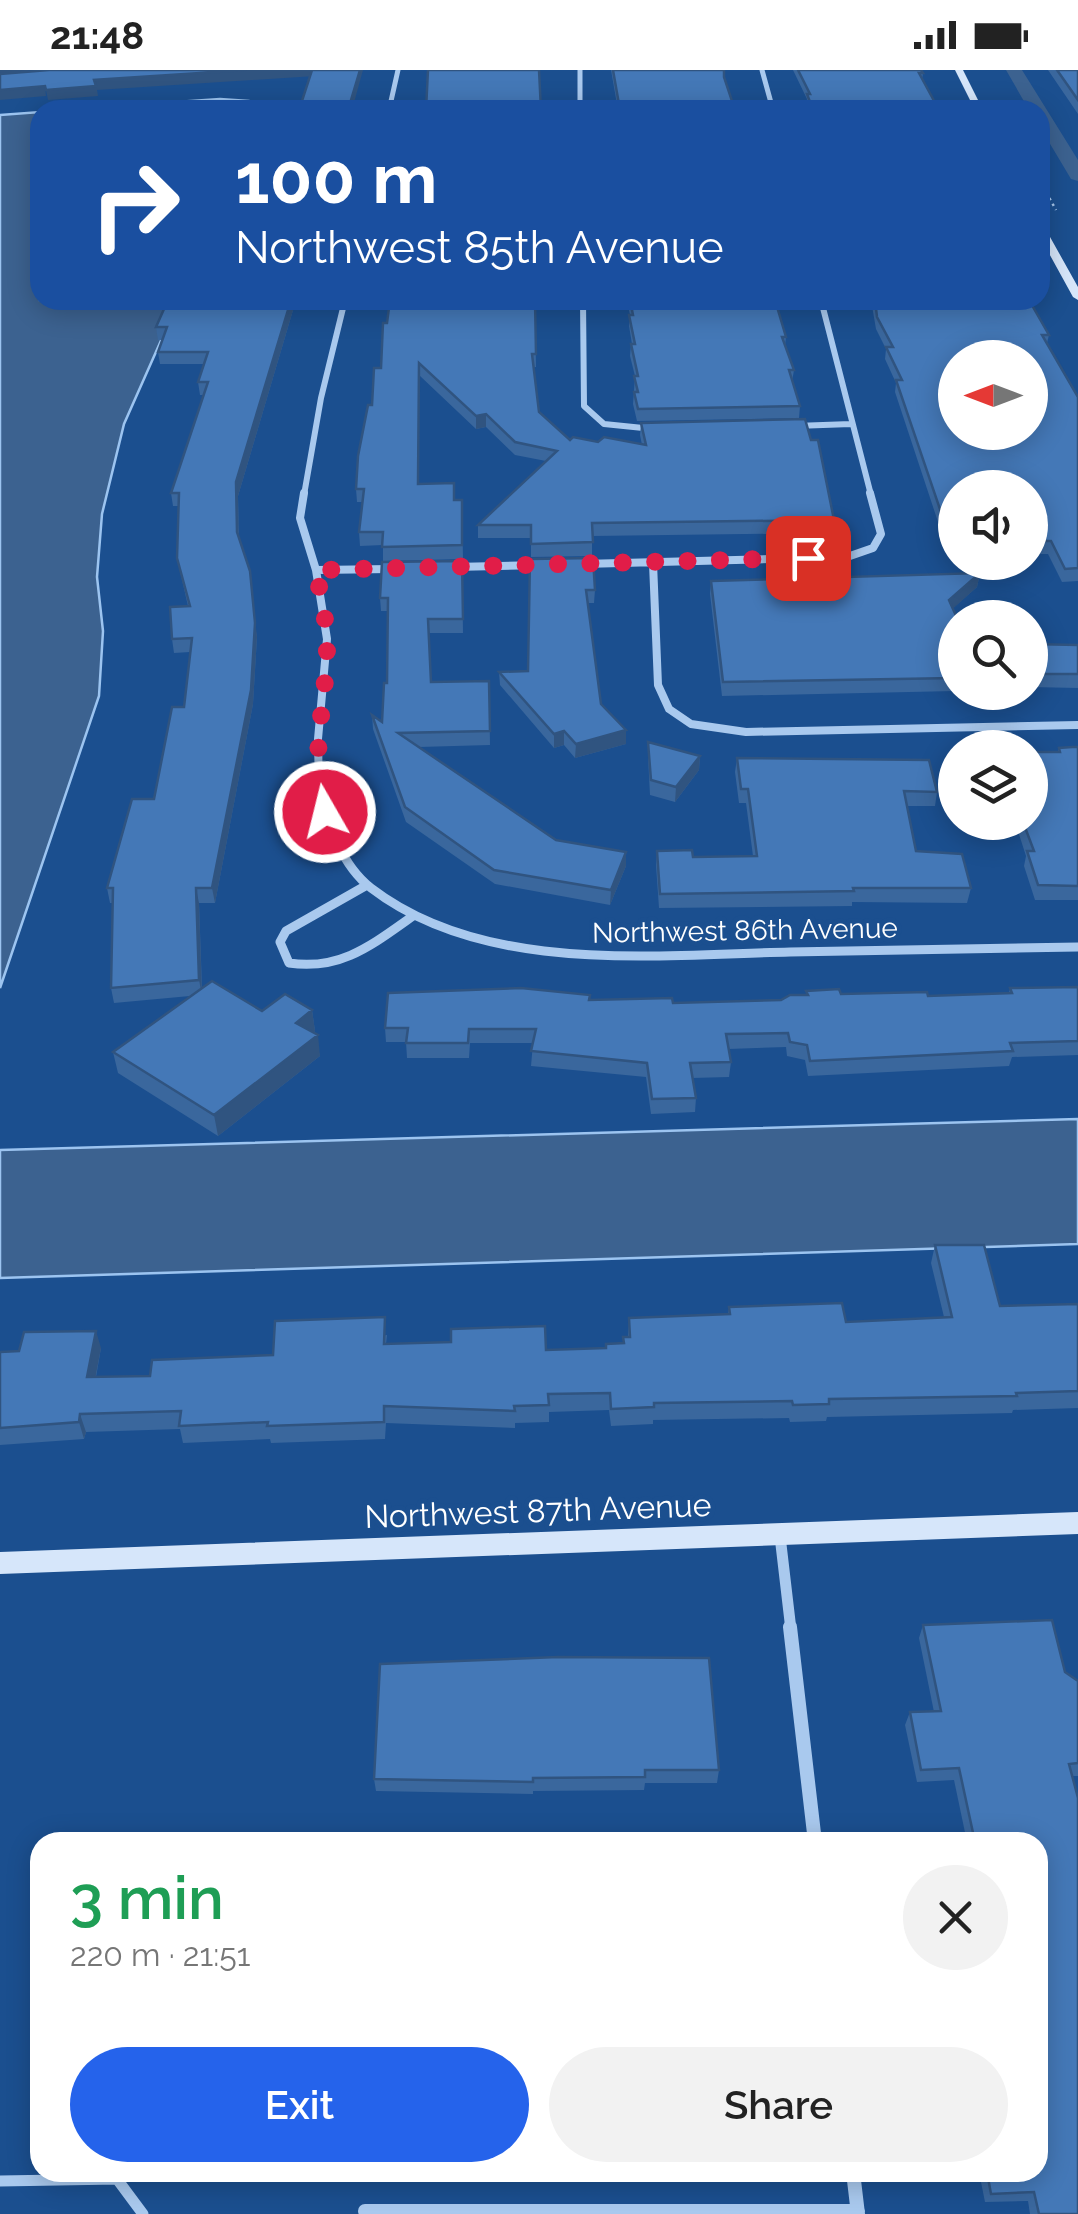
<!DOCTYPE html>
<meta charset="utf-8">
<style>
:root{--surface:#fff;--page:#f2f2f2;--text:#222;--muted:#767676;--accent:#2563eb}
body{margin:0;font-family:Raleway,sans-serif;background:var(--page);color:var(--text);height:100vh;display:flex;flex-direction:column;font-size:38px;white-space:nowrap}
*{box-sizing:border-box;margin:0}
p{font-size:32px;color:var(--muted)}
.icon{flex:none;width:55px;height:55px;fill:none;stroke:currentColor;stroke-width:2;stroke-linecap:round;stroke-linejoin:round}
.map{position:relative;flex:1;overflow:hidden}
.details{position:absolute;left:30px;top:1762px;width:1018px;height:350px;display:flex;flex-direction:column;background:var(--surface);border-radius:30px;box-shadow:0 5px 25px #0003}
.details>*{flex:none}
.top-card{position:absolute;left:30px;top:30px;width:1020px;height:210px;border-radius:30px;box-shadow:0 5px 25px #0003;background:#1a4fa0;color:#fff;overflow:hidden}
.needle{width:65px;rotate:270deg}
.controls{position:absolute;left:938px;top:270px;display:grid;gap:20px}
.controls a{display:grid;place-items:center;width:110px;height:110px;border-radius:50%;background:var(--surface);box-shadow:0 5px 25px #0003;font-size:50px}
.pin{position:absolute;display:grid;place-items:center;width:85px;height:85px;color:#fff;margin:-42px;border-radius:20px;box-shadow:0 5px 15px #0006}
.me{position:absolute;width:110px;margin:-55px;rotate:352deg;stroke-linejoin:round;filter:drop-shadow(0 0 8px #0008)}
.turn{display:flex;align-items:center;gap:35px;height:210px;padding:0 40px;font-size:45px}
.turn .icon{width:130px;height:130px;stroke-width:2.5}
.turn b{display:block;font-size:70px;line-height:85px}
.round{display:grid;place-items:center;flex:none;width:105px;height:105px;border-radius:52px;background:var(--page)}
.summary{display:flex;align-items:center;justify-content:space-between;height:170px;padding:0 40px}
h1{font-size:60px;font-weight:600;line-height:75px;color:#1e9e55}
.primary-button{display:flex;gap:20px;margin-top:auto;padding:20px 40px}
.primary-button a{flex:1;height:115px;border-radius:60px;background:var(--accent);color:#fff;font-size:40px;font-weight:600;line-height:115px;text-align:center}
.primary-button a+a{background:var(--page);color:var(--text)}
.status{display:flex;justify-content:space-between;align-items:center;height:70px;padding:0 50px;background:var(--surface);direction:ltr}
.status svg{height:28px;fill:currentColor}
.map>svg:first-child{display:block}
</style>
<div class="status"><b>21:48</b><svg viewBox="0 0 49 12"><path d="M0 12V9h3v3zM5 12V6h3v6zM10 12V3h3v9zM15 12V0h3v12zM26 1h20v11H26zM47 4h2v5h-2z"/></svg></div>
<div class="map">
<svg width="1078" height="2144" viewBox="0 0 1078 2144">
<rect width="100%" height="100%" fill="#1b4f8f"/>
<!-- water -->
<path fill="#3c6290" stroke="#9cc4f0" stroke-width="2.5" d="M220,29l29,2 17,9h-208z
M40,42v188h139l-55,124 -22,90 -5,63 6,54 -4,65 -99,292v-873z
M1078,1049v125l-1078,34v-128z"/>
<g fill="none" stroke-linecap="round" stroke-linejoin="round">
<!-- canal -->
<path fill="#3c6290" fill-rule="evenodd" d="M1006,0h16l56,90v21l-7,-2 -31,-52v-17h-11z"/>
<!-- path -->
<path stroke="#a9c9ee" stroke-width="2.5" stroke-dasharray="2.5 4" stroke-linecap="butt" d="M1040,111l16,29"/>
<!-- lane -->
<path stroke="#a9c9ee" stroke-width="11" d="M0,2111l117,-2 26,35"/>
<!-- street-far5 -->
<path stroke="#a9c9ee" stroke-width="5" d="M580,0v40
M762,0l11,40
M389,40l9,-40"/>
<!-- street-far4 -->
<path stroke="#a9c9ee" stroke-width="6" d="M583,230l1,106 20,18 49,5
M821,230l50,195
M795,356l56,-2
M304,425l17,-97 24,-98"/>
<!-- street-far3 -->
<path stroke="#a9c9ee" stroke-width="8" d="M304,423l-4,25 16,52 11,69 -9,100 1,53
M653,493l5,122 11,24 22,15 55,8 332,-7
M583,494l264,-7 26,-9 8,-14 -11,-41
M453,497l88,-2
M316,500l75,-1"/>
<!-- street-far2 -->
<path stroke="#a9c9ee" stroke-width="9" d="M318,719c10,34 23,76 53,99 113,87 285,67 419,64 96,-1 192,-3 288,-5
M367,815l-81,46 -6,11 9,21c52,8 84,-19 124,-47"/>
<!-- street-far1 -->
<path stroke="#a9c9ee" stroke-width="11" d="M780,1466l11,94"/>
<!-- street -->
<path stroke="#a9c9ee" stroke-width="14" d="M790,1557l25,215
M853,2102l5,42
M365,2141h493"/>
<!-- secondary -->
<path fill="#d6e6fa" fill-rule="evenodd" d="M955,0h8l20,40h-8z
M1040,155l5,3 33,59v13l-5,-3 -33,-60z
M1078,1442v22l-1078,40v-22z"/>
</g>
<!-- wall -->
<path fill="#3a679d" d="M611,0h113v7l11,33h-117z
M793,0h128l2,3 -1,7 17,30h-131l-2,-6 1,-5z
M1048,0h30v44z
M296,230l-58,196 1,41 18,100 -4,67 -38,199h-16l3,85 60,23 50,-1 3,21 -2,2 7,23 -102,80 -100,-63 -5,-21 77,-56 -76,7 -3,-15 1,-85h-2l-3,-15 47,-89 30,-92 6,-55 -16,1 -2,-14 16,-33 -11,-48 1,-52h-5l-2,-13 33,-98h-4l-2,-13 6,-18h-44l-2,-12 5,-12h-5l-2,-13z
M535,230l1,67h-3l6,45 31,28 72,5 -2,-10 1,-12 193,97 -2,13 -240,3v20l-61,1v-19h-53v-13l68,-64 -31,-6 -29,-28 -10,2 -57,-54v109l35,16h8l1,59 -80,2v-16l-23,1 -1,-14 4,-30h-6l-1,-13 25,-121 6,-45z
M627,230h148l11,37 -1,9 9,24 -2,12 8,24 -1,12 -162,3 -4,-17 2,-28 -5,-20 1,-12h1l-3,-18 1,-11z
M871,230h158l20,35 -2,8 31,54v184l-16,1 -14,-28h-18v-66h-75v46h-13l-47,-142 1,-9 -11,-24 1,-10 -10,-20z
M530,489l65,31 -1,13h-6l13,101 25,26v14l-51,14 -11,-13 -10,3 -54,-63 -1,-13 29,-1z
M462,491l1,72h-34l2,49 58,-1 1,64 -71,2 137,93 70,26 -16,39 -115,-21 -89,-62 -33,-93 -1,-14 10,7 5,-39 1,-72h-7l-1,-13z
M980,503l-3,14 -24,21 2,10v73l-233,5 -12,-102 1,-13z
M1030,574l48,1v43l-48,-1z
M648,672l52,14 -1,14 -24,32 -25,-7 -2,-39z
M1078,677v153h-43l-11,-34 2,-10 -11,-34h15l29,-74z
M737,688l200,34 -2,14h-28l9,45 55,37 -4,15 -115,-1v4l-193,2 -3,-43 1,-14 36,6 60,-1 -7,-53h-7l-4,-31z
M1078,917v68l-66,2 -3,9 -201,10 -3,-16 -18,-4 -1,-9 -58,2 3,13 -2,15 -37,1 4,20 -1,14 -44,2 -5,-37 -115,-11 2,-23h-63l-1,15h-62l-1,-16h-20l-1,-14 205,-28 83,3 108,-3 25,-5v-4l35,3 87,2 81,-3 1,-5z
M935,1175l65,61 78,-2v104l-65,2 -1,3 -185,4 -1,4 -36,1 -1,-4 -136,2v4l-42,2 -2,-16 -60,2v10l-34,1v5l-129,-5 -1,16 -114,4 -1,-4 -87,4 -3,-14 -94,3 -2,7 -84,6v-93l101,-4 -5,29 54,-1 237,-41 -1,9 160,6 60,-2 17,-5v-6h5l1,-19 99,-4 1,-7 117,15 98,-5 -13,-54z
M923,1555l142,47 13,9v95h-6l6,438h-48l-2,-13 -43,1 -6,-30h59v-330h-71l-13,-62 -37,2 -12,-57 5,-13h24l-15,-74z
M380,1594l339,106 -2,13h-72l-1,7 -111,1v3l-157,-3 -2,-12z"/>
<!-- shaded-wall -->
<path fill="#305480" d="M0,0h36l-36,4z
M246,0h68l1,6 -218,14 1,6 -50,4 -2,-10 48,-10z
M360,0h3l-11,40h-4z
M45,16l1,10 -46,4v-10z
M291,230h5l-58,196 1,49 -3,-63z
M486,344v13l-10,2v-13z
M250,501l7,66 -4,67 -38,199 -3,-15z
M980,503l-3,14 -30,27 2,-14z
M626,660v14l-51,14 1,-14z
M564,661v14l-10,3v-14z
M700,686l-1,14 -24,32 1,-15z
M626,782v14l-16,39 1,-15z
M196,818l3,15 3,92 -3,-15z
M312,940l3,21 -16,13 -3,-21z
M318,965l2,21 -102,80 -4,-21z
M96,1261l5,17 -9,47 -5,-18z
M80,1344l6,18 -2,7 -5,-17z"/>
<!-- building -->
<path fill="#4478b7" stroke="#305480" stroke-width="2.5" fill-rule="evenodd" d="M49,0h197l-152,10 2,6 -50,4 -1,-4 -45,4v-16z
M312,0h48l-12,40h-49z
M428,0h111l2,40h-115z
M613,0h111v7l11,33h-115z
M798,0h123l2,3h-4l20,37h-126l-6,-16h3z
M1057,0h21v30z
M168,230h123l-55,182 1,50 13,39 5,52 -4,67 -39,198h-16l3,92 -88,8 2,-100h-6l25,-89h22l18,-92h12l8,-69 -20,1 -2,-32 20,-1 -13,-48 2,-65h-8l37,-111h-10l10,-30h-50l9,-25h-11z
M390,230h145l1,54h-4l7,58 31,28 3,-3 25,5 6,-5 42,8 -5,-22 164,-4 6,21h7l16,80 -242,3 1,19 -62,2v-19h-53l79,-74 -42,-9 -29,-28 -10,2 -57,-53 -1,121 36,-1v17h8v45l-80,2 1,-15h-24l5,-43h-8l2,-33 10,-51h4l2,-37h7l2,-45h4z
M630,230h145l11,37h-4l12,33h-5l11,36 -162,3 -4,-17h4l-4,-16h4l-7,-32h4l-6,-29h4z
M875,230h154l20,35h-7l36,62v171l-13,1 -14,-28h-21v-53h-75v33h-11l-48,-141h6l-16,-33h7l-16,-30zM955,288h75v74h-75z
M593,488l2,32h-9l15,114 25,26 -50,14 -12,-13 -10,3 -55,-62 29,-1 2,-112z
M462,491l1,58h-35l3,63 58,-1 1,50 -92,2 158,107 70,12 -15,38 -117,-20 -89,-63 -33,-92 10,7 2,-39h3l1,-85h-8l2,-36z
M980,503l-31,27 8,18h-2v60l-232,4 -12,-101z
M1030,574l48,1v29h-48z
M648,672l52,14 -24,31 -25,-7z
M1072,677h6v139l-40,-1 -11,-34h7l-11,-29h7v-70h30l-1,-4z
M737,688l192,2 8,32 -33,-1 12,60 46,3 9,34h-118l1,3 -194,3 -3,-43 35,-1 1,7 64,-1 -9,-67h-7z
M212,911l50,30 23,-17 27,16 -16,13 22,12 -104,80 -101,-63z
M1078,917v54l-68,2 3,8 -203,10 -3,-16 -17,-3 -2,-9 -62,1 5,28 -41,1 6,35 -44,1 -5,-36 -116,-12 5,-22h-67l-1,14h-62l2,-15h-23l3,-35 133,-5 69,7 -1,5 83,-2 1,5 108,-3 9,-5h18l-2,-4 33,-2 2,5 86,-2 1,4 84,-3 -2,-5z
M935,1175h49l16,61 78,-2v87l-62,2 1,3 -188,3v5l-36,1 -1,-4 -138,2v4l-43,2 -1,-16 -62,1 1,11 -35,1 1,5 -131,-5v16l-117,4 1,-4 -89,4 2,-15 -101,3 -1,8 -79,6v-76l19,-1 5,-19 72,-1 -9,46 63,-1 2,-16 121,-5 2,-34 110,-4 -1,27 67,-2v-13l94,-3 1,24 60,-2v-4l18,-1 -1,-6h7l-1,-19 101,-4 -1,-7 113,-4 4,19 106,-5z
M1052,1550l13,52 13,9v82l-9,1 9,34v416h-39l-5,-22 -43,2 -4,-22h51v-330h-63l-16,-74 -38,2 -11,-58 31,-1 -18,-86z
M558,1587l151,1 10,112h-74v7l-112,1v4l-159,-3 6,-115z"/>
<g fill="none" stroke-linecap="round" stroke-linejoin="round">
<!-- route -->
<path stroke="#e11d48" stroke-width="18" stroke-dasharray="0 32.4" d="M325,742c-17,-57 3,-114 2,-172 -1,-23 -7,-47 -11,-70l492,-12"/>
</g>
<g text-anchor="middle" stroke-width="10" stroke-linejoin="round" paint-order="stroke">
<!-- street labels -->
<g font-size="28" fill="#fff" stroke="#1b4f8f">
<text transform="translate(745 860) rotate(-1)" y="10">Northwest 86th Avenue</text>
</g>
<!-- near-street labels -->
<g font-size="32" fill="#fff" stroke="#1b4f8f">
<text transform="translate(538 1441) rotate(-2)" y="11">Northwest 87th Avenue</text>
</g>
</g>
</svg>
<div class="controls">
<a><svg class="needle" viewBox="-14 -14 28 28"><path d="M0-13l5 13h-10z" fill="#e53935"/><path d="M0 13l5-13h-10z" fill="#767676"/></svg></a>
<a><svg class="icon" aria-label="sound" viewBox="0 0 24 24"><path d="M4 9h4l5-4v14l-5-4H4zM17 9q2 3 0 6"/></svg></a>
<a><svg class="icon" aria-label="search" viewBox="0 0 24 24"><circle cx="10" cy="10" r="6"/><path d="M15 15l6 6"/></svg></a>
<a><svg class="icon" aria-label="layers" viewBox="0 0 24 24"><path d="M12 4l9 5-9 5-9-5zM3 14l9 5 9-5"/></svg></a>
</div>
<div class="pin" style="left:808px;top:488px;background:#d93025"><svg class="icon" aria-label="arrive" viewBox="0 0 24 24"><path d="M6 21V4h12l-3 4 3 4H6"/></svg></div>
<svg class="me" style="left:325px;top:742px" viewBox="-20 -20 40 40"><circle r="17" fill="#e11d48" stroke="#fff" stroke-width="3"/><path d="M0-11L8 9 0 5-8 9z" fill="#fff"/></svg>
<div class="top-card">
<div class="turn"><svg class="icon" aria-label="right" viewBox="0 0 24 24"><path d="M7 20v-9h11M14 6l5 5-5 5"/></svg><div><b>100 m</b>Northwest 85th Avenue</div></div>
</div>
<section class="details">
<div class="summary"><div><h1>3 min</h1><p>220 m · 21:51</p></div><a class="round"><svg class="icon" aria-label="close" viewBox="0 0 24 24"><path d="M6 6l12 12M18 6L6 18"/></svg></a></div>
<div class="primary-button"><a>Exit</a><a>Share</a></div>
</section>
</div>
